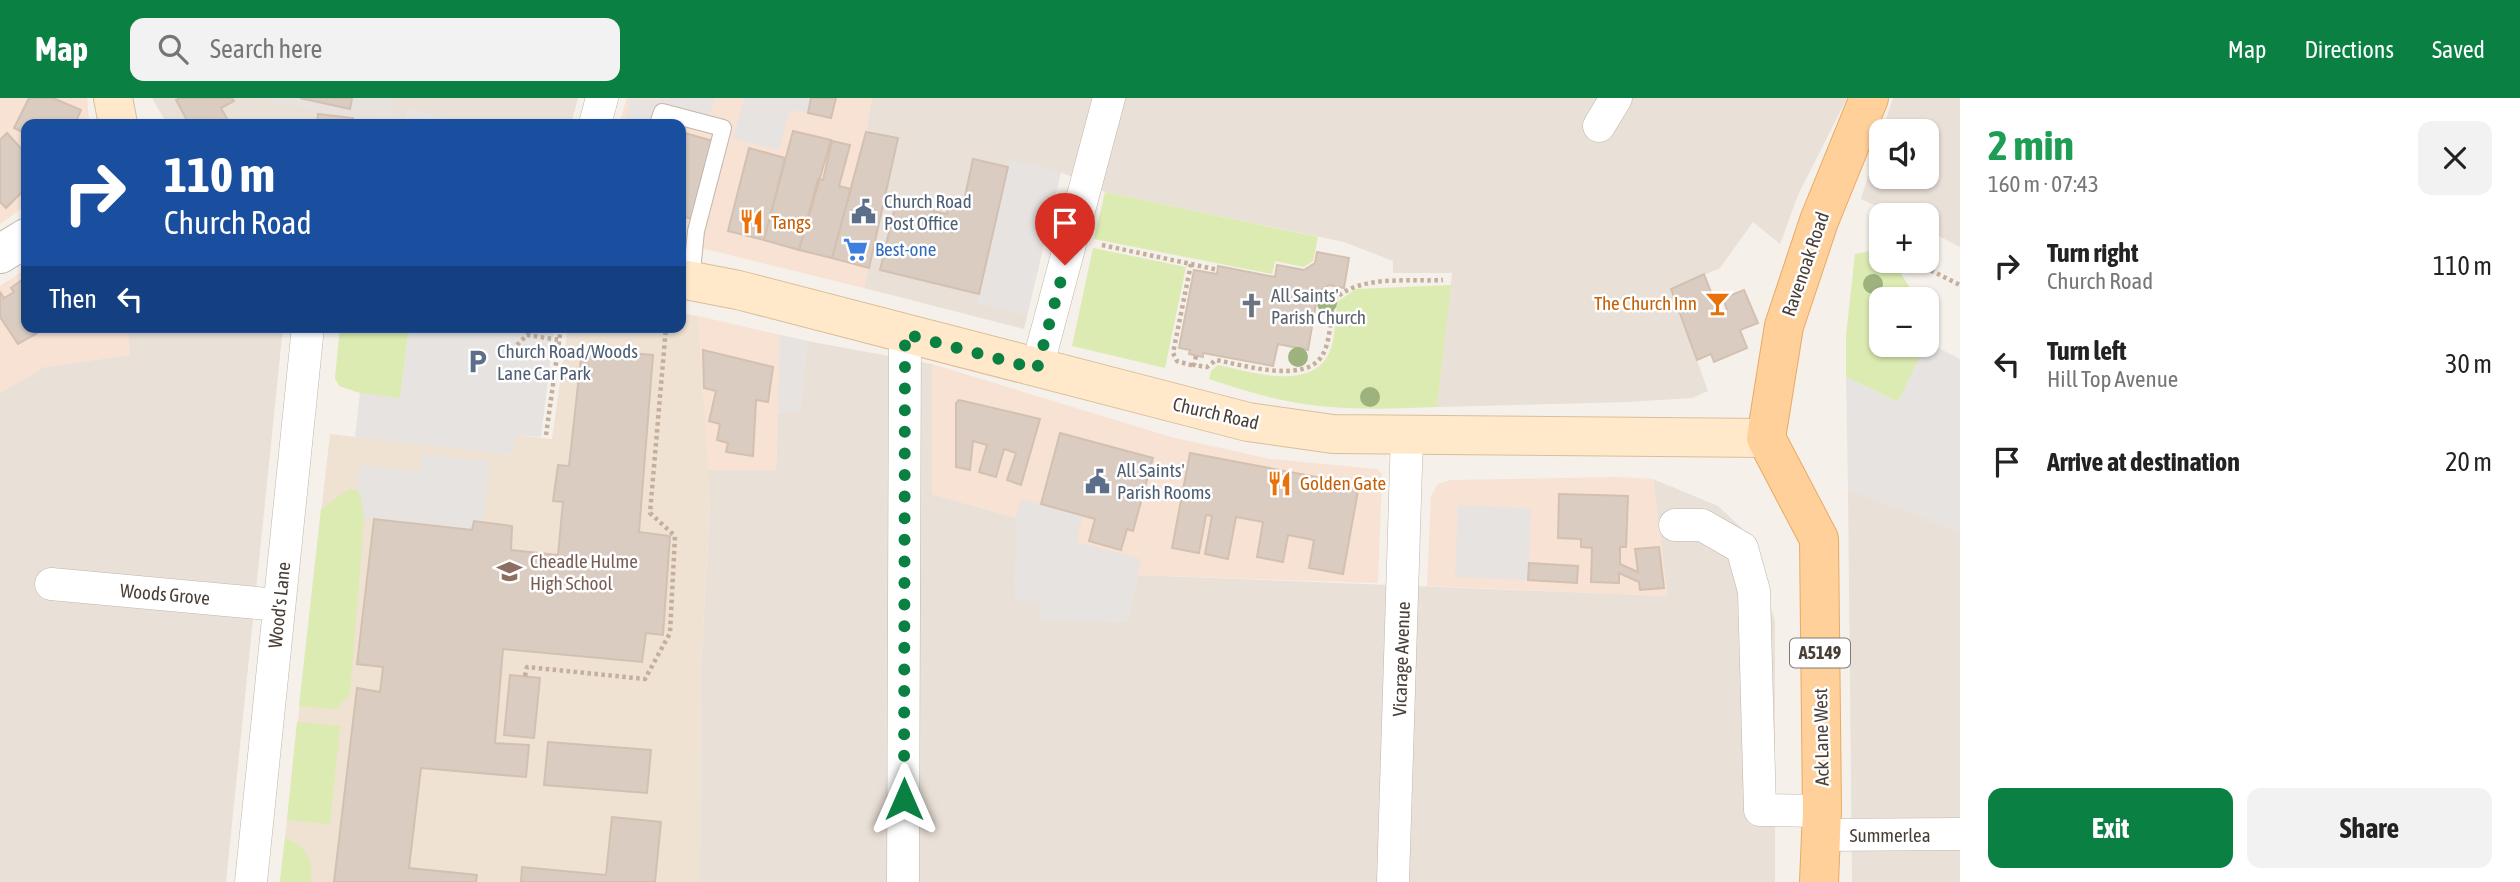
<!DOCTYPE html>
<meta charset="utf-8">
<style>
:root{--surface:#fff;--page:#f2f2f2;--text:#222;--muted:#767676;--accent:#0b8043}
body{margin:0;font-family:"Asap Condensed",sans-serif;background:var(--page);color:var(--text);height:100vh;display:flex;flex-direction:column;font-size:26px;white-space:nowrap}
*{box-sizing:border-box;margin:0}
p{font-size:23px;color:var(--muted)}
.icon{flex:none;width:38px;height:38px;fill:none;stroke:currentColor;stroke-width:2;stroke-linecap:round;stroke-linejoin:round}
.map{position:relative;flex:1;overflow:hidden}
.panel{display:flex;flex-direction:column;background:var(--surface);width:560px}
.panel>*{flex:none}
.banner{position:absolute;left:21px;top:21px;width:665px;height:214px;border-radius:14px;box-shadow:0 2px 5px #0004;background:#1a4fa0;color:#fff;overflow:hidden}
.controls{position:absolute;left:1869px;top:21px;display:grid;gap:14px}
.controls a{display:grid;place-items:center;width:70px;height:70px;border-radius:14px;background:var(--surface);box-shadow:0 2px 5px #0004;font-size:35px}
.pin{position:absolute;display:grid;place-items:center;width:60px;height:60px;color:#fff;margin:-72px -30px;border-radius:50% 50% 50% 0;rotate:-45deg;box-shadow:0 0 7px #0007}
.pin .icon{rotate:45deg}
.me{position:absolute;width:77px;margin:-38px;rotate:0deg;stroke-linejoin:round;filter:drop-shadow(0 0 5px #0008)}
.turn{display:flex;align-items:center;gap:24px;height:147px;padding:0 28px;font-size:32px}
.turn .icon{width:91px;height:91px;stroke-width:2.5}
.turn b{display:block;font-size:49px;line-height:60px}
.then{display:flex;align-items:center;height:66px;padding:0 28px;background:#0003;gap:14px;font-size:26px}
.round{display:grid;place-items:center;flex:none;width:74px;height:74px;border-radius:14px;background:var(--page)}
.overview{display:flex;align-items:center;justify-content:space-between;height:119px;padding:0 28px}
h1{font-size:42px;font-weight:700;line-height:52px;color:#1e9e55}
.primary-button{display:flex;gap:14px;margin-top:auto;padding:14px 28px}
.primary-button a{flex:1;height:80px;border-radius:14px;background:var(--accent);color:#fff;font-size:28px;font-weight:700;line-height:80px;text-align:center}
.primary-button a+a{background:var(--page);color:var(--text)}
ul{padding:0;list-style:none}
li{display:flex;align-items:center;gap:21px;height:98px;padding:0 28px}
li div{flex:1}
li b{display:block;font-size:26px}
li em{font-style:normal}
header{display:flex;align-items:center;gap:42px;box-sizing:border-box;height:98px;padding:0 35px;background:var(--accent);color:#fff}
header strong{font-size:33px}
nav{display:flex;gap:38px;margin-inline-start:auto;font-size:24px}
.search{width:490px;height:63px;background:var(--page);display:flex;align-items:center;gap:18px;box-sizing:border-box;padding:0 24px;border-radius:14px;color:var(--muted);font-size:26px}
main{display:flex;flex:1;min-height:0}
.map>svg:first-child{display:block}
</style>
<header>
<strong>Map</strong>
<div class="search"><svg class="icon" aria-label="search" viewBox="0 0 24 24"><circle cx="10" cy="10" r="6"/><path d="M15 15l6 6"/></svg>Search here</div>
<nav><a>Map</a><a>Directions</a><a>Saved</a></nav>
</header>
<main>
<div class="map">
<svg width="1960" height="784" viewBox="0 0 1960 784">
<rect width="100%" height="100%" fill="#f5f0e9"/>
<!-- residential -->
<path fill="#e9e0d7" d="M152,0h426l-7,26h-404z
M872,0h975l-49,97 -18,49 -27,-22 -33,46 -49,21 37,102 -16,7 -65,4 -190,5 15,-134h-59v-12l-49,-19 -239,-50 -44,-20 -37,157 -160,-41 34,-150 -32,-6z
M1893,0h67v149l-33,-17v-15h-32l-34,-16 20,-64v42h46v-46h-45z
M128,229h155l-57,555h-226v-489l44,-26 85,-12z
M807,243l125,23v130l84,24v83h23l99,-26 529,21 -14,-117 65,27 31,29 26,86v261h-1075l1,-216 9,-165 -3,-31h69l2,-58h22z
M1848,391l112,42v351h-108z"/>
<!-- commercial -->
<path fill="#f7e2d4" d="M0,0h87l2,21v5h-63v81l-26,19z
M627,0h245l-6,34 32,6 -34,150 -183,-45v-119h-62z
M26,171v58h102l2,28 -86,12 -44,26v-107z
M698,218l109,25 -7,71 -22,1 -2,57h-69z
M932,266l239,73 99,22 107,10 5,5 -4,109 -240,-8 -10,47 -88,-2 -1,-19h-24l1,-83 -84,-24z
M1617,379l36,2 15,117 -241,-10 4,-90 7,-12 13,-4z"/>
<!-- industrial -->
<path fill="#e8e2de" d="M254,0h134l17,23 -57,-4z"/>
<!-- education -->
<path fill="#efe2d3" d="M681,215l17,3 12,185 -9,165 -1,216h-420l50,-448 183,21 2,-20 37,4 16,-112h113z"/>
<!-- green -->
<path fill="#dbebb1" d="M1105,94l213,45 -5,24 -9,6 -29,-6 -3,13 -178,-35z
M1093,150l93,19 -21,101 -93,-22z
M1880,151l1,12h12l24,38h-36v46h45l-28,57 -52,-25v-41l9,-82z
M1451,187l-14,122c-50,2 -101,4 -150,-6 -27,-5 -53,-14 -78,-22l2,-8 7,-6c30,6 88,26 109,-8 9,-14 8,-39 10,-55l19,-13z
M340,229h69l-9,72 -40,-6 -21,-7 -4,-8z
M349,391l8,1 4,6 3,22 -14,176 -14,15 -37,-3 22,-197z
M297,624l43,4 -10,98 -43,-4z
M285,740c20,7 29,22 26,44h-31z"/>
<!-- parking -->
<path fill="#e7e3e1" d="M631,0l28,3 1,-3h54l-4,17 -51,-13 -6,22h-29z
M744,0h67l-3,15 -18,-3 -11,40 -46,-11z
M407,10l61,16h-64z
M1009,62l52,11 -34,144 -50,-12z
M409,229h126l19,4 -13,106 -26,-2 -2,20 -158,-18 5,-44 40,5z
M780,237l27,6 -7,71h-22z
M1927,244l33,17v172l-112,-42 -2,-112 52,25z
M422,356l68,7 -7,61 -9,-1 -2,9 -108,-12 -3,-22 -4,-6 3,-25 59,7z
M1021,401l62,17 -7,26 65,17 -13,63 -88,-2 -1,-19h-24l1,-83z
M1458,407l73,4 -3,71 -73,-3z"/>
<!-- building -->
<path fill="#daccc1" stroke="#d3c0b1" stroke-width="2" d="M29,0h24l28,12 -6,14h-49v10l-12,-6z
M180,0h52l2,3 -13,7 9,16h-41l-13,-24z
M300,0h52l-2,11z
M811,0h25l-5,20 -23,-5z
M318,16l35,4 -1,6h-35z
M793,33l38,9 -32,110 -35,-10z
M681,34l32,9 -21,78 -11,-3z
M866,34l32,6 -29,130 -37,-10z
M7,35l19,21v34l-20,20 -6,-6v-62z
M832,43l18,4 -11,41 12,3 -19,69 -33,-8 19,-71 5,1z
M749,50l36,10 -21,82 -36,-9z
M973,61l35,8 -29,127 -99,-24 16,-67 51,11 2,-11 14,3z
M1317,154l32,6 -5,30 -15,-3 -11,7 -10,58 -30,-6 -5,22 -70,-13v4l-14,-3 1,-4 -11,-2 15,-78 23,4 1,-8 57,11 2,-12 27,5 11,-7z
M1704,176l15,39 8,-3 -4,-12 21,-8 14,33 -18,7 7,18 -33,14 -3,-8 -14,6 -26,-71z
M26,179v50h22l-30,17 -18,-27v-25l4,6 10,-6 -3,-4z
M582,251l71,6 -14,177 31,4 -7,99 -17,-2 -4,29 -139,-13 -8,94 34,2 -3,32 -105,-9 -12,100 68,7 -1,7h-142l23,-194 23,4 3,-25 -26,-3 17,-145 98,11 2,-9 38,5 -1,24 47,5 5,-53 -10,-1 5,-36 11,1z
M703,252l70,17 -5,35 -12,-2 -3,56 -27,-4 2,-9 -11,-3 3,-16 -11,-3 7,-30 -12,-3z
M959,302l81,19 -19,66 -14,-5 9,-27 -12,-4 -8,28 -17,-5 8,-27 -14,-4 -3,29 -14,-3v-64z
M1060,335l93,25 -20,73 -6,-2 -6,21 -32,-9 6,-22 -54,-15z
M1190,355l169,32 -16,89 -34,-6 5,-28 -26,-5 -5,27 -26,-5 6,-35 -27,-5 -8,42 -23,-5 7,-38 -6,-1 -7,38 -27,-5z
M1559,396l69,2 -2,51h-6v17l18,8 -3,-23 24,-2 5,41 -24,2 -1,-8 -20,-9v10l-28,-1 1,-34 -11,-1v-8l-23,-1z
M1529,465l49,3 -1,17 -49,-3z
M510,577l30,3 -6,60 -30,-3z
M548,644l103,8 -4,43 -103,-8z
M612,719l49,5 -6,60h-134l1,-15 84,8z"/>
<g fill="none" stroke-linecap="round" stroke-linejoin="round">
<defs>
<path id="service" d="M658,26l4,-12 61,16 -27,103 -5,50"/>
<path id="minor" d="M595,26l7,-26
M1599,28l17,-28
M1037,270l72,-270
M1675,427h27l40,23 12,43 6,219 62,1
M51,486l228,21
M1820,737l140,-1
M251,784l57,-555
M903,784l2,-548
M1393,784l14,-447"/>
<path id="tertiary" d="M0,156l26,-16"/>
<path id="secondary" d="M113,0l5,26
M681,181l57,11 510,132 85,12 433,4"/>
<path id="primary" d="M1819,784l3,-71 -3,-272 -53,-101 18,-112 35,-105 50,-123"/>
</defs>
<!-- service casing -->
<use href="#service" stroke="#c1b6ab" stroke-width="18"/>
<!-- minor casing -->
<use href="#minor" stroke="#c1b6ab" stroke-width="33"/>
<!-- tertiary casing -->
<use href="#tertiary" stroke="#c1b6ab" stroke-width="40"/>
<!-- secondary casing -->
<use href="#secondary" stroke="#dabe9a" stroke-width="40"/>
<!-- primary casing -->
<use href="#primary" stroke="#e9aa64" stroke-width="40"/>
<!-- path -->
<path stroke="#c4af9c" stroke-width="4.5" stroke-dasharray="3.5 3.5" stroke-linecap="butt" d="M1102,147l89,19 -18,89 4,8 17,5
M1912,163l48,24
M1191,166l27,6
M517,247l10,-10 32,5
M1196,258l-2,9 13,2 9,-7c27,5 91,25 107,-6 8,-14 7,-37 10,-53 25,-27 75,-19 110,-21
M546,337l15,-108
M525,578l2,-9 118,12 25,-46 5,-97 -25,-23 16,-186"/>
<!-- service -->
<use href="#service" stroke="#fff" stroke-width="16"/>
<!-- minor -->
<use href="#minor" stroke="#fff" stroke-width="32"/>
<!-- tertiary -->
<use href="#tertiary" stroke="#fff" stroke-width="38"/>
<!-- secondary -->
<use href="#secondary" stroke="#ffe9ca" stroke-width="38"/>
<!-- primary -->
<use href="#primary" stroke="#ffd099" stroke-width="38"/>
</g>
<!-- trees -->
<g fill="#9eb27e">
<circle cx="1873" cy="186" r="10"/>
<circle cx="1327" cy="205" r="10"/>
<circle cx="1298" cy="259" r="10"/>
<circle cx="1370" cy="299" r="10"/>
</g>
<g fill="none" stroke-linecap="round" stroke-linejoin="round">
<!-- route -->
<path stroke="#0b8043" stroke-width="12" stroke-dasharray="0 21.6" d="M904,701l1,-465 132,35 28,-104"/>
</g>
<!-- icons -->
<defs>
<symbol id="civic-bare" viewBox="-9 -9 18 18"><path d="M-.6-6.5H3V-4.5H.6V-3L4-1V1h2V6H-6V1h2V-1L-.6-3ZM-1.2 2.5V6h2.4V2.5Z" fill="#5c6f8a" stroke="#fff" stroke-width="2.5" paint-order="stroke"/></symbol>
<symbol id="restaurant-bare" viewBox="-9 -9 18 18"><path d="M-5-6h1v4h1v-4h1v4h1v-4h1v5L-1.5 .5V6h-2V.5L-5-1ZM5-6V6H3V1.5H1.5Q1.5-4 5-6Z" fill="#e8710a" stroke="#fff" stroke-width="2.5" paint-order="stroke"/></symbol>
<symbol id="supermarket-bare" viewBox="-9 -9 18 18"><path d="M-6-5.5h2.5l.6 2H6L4.5 2H-2.5L-4.4-4H-6ZM-1.5 3.2a1.3 1.3 0 1 0 .1 0ZM3 3.2a1.3 1.3 0 1 0 .1 0Z" fill="#3f7fe0" stroke="#fff" stroke-width="2.5" paint-order="stroke"/></symbol>
<symbol id="bar-bare" viewBox="-9 -9 18 18"><path d="M-6-5H6L.8 .8V4.5H3.5V6h-7V4.5H-.8V.8Z" fill="#e8710a" stroke="#fff" stroke-width="2.5" paint-order="stroke"/></symbol>
<symbol id="church-bare" viewBox="-9 -9 18 18"><path d="M-1.2-6h2.4v3.5h3.3v2.4h-3.3V6h-2.4V-.1h-3.3v-2.4h3.3Z" fill="#6b7280" stroke="#fff" stroke-width="2.5" paint-order="stroke"/></symbol>
<symbol id="parking-bare" viewBox="-9 -9 18 18"><path d="M-3.5-5.5H1a3.5 3.5 0 0 1 0 7H-1V5.5H-3.5ZM-1-3.4V-.6H.8a1.4 1.4 0 0 0 0-2.8Z" fill="#5c6f8a" stroke="#fff" stroke-width="2.5" paint-order="stroke"/></symbol>
<symbol id="school-bare" viewBox="-9 -9 18 18"><path d="M0-5L7-2L0 1L-7-2ZM-4 1L0 2.5L4 1V4Q0 6-4 4Z" fill="#8d6e63" stroke="#fff" stroke-width="2.5" paint-order="stroke"/></symbol>
</defs>
<g fill-rule="evenodd">
<use href="#civic-bare" x="846" y="96" width="35" height="35"/>
<use href="#restaurant-bare" x="734" y="106" width="35" height="35"/>
<use href="#supermarket-bare" x="838" y="134" width="35" height="35"/>
<use href="#bar-bare" x="1700" y="188" width="35" height="35"/>
<use href="#church-bare" x="1234" y="190" width="35" height="35"/>
<use href="#parking-bare" x="460" y="246" width="35" height="35"/>
<use href="#civic-bare" x="1080" y="366" width="35" height="35"/>
<use href="#restaurant-bare" x="1262" y="368" width="35" height="35"/>
<use href="#school-bare" x="492" y="456" width="35" height="35"/>
</g>
<g text-anchor="middle" stroke-width="5" stroke-linejoin="round" paint-order="stroke">
<!-- shield labels -->
<rect fill="#fff" stroke="#807973" stroke-width="2" x="1790" y="540.5" width="60" height="29" rx="5"/>
<g font-size="18" font-weight="bold" fill="#4a3f37">
<text x="1820" y="561">A5149</text>
</g>
<!-- service labels -->
<g font-size="19" fill="#4e5e75" stroke="#fff" text-anchor="start">
<text x="884" y="110">Church Road<tspan x="884" dy="22">Post Office</tspan></text>
<text x="497" y="260">Church Road/Woods<tspan x="497" dy="22">Lane Car Park</tspan></text>
<text x="1117" y="379">All Saints'<tspan x="1117" dy="22">Parish Rooms</tspan></text>
</g>
<!-- food labels -->
<g font-size="19" fill="#c56008" stroke="#fff" text-anchor="start">
<text x="771" y="131">Tangs</text>
<text x="1697" y="212" text-anchor="end">The Church Inn</text>
<text x="1300" y="392">Golden Gate</text>
</g>
<!-- shop labels -->
<g font-size="19" fill="#366cbe" stroke="#fff" text-anchor="start">
<text x="875" y="158">Best-one</text>
</g>
<!-- street labels -->
<g font-size="19" fill="#4a3f37" stroke="#fff">
<text transform="translate(1805 166) rotate(-71)" y="7">Ravenoak Road</text>
<text transform="translate(1216 315) rotate(13)" y="7">Church Road</text>
<text transform="translate(165 496) rotate(5)" y="7">Woods Grove</text>
<text transform="translate(279 507) rotate(-84)" y="7">Wood's Lane</text>
<text transform="translate(1401 561) rotate(-88)" y="7">Vicarage Avenue</text>
<text transform="translate(1821 639) rotate(-91)" y="7">Ack Lane West</text>
<text x="1890" y="744">Summerlea</text>
</g>
<!-- worship labels -->
<g font-size="19" fill="#5b616d" stroke="#fff" text-anchor="start">
<text x="1271" y="204">All Saints'<tspan x="1271" dy="22">Parish Church</tspan></text>
</g>
<!-- education labels -->
<g font-size="19" fill="#785e54" stroke="#fff" text-anchor="start">
<text x="530" y="470">Cheadle Hulme<tspan x="530" dy="22">High School</tspan></text>
</g>
</g>
</svg>
<div class="controls">
<a><svg class="icon" aria-label="sound" viewBox="0 0 24 24"><path d="M4 9h4l5-4v14l-5-4H4zM17 9q2 3 0 6"/></svg></a>
<a>+</a>
<a>−</a>
</div>
<div class="pin" style="left:1065px;top:167px;background:#d93025"><svg class="icon" aria-label="arrive" viewBox="0 0 24 24"><path d="M6 21V4h12l-3 4 3 4H6"/></svg></div>
<svg class="me" style="left:904px;top:701px" viewBox="-20 -20 40 40"><path d="M0-17L14 15 0 8-14 15z" fill="#0b8043" stroke="#fff" stroke-width="4"/></svg>
<div class="banner">
<div class="turn"><svg class="icon" aria-label="right" viewBox="0 0 24 24"><path d="M7 20v-9h11M14 6l5 5-5 5"/></svg><div><b>110 m</b>Church Road</div></div>
<div class="then">Then<svg class="icon" aria-label="left" viewBox="0 0 24 24"><path d="M17 20v-9H6M10 6l-5 5 5 5"/></svg></div>
</div>
</div>
<section class="panel">
<div class="overview"><div><h1>2 min</h1><p>160 m · 07:43</p></div><a class="round"><svg class="icon" aria-label="close" viewBox="0 0 24 24"><path d="M6 6l12 12M18 6L6 18"/></svg></a></div>
<ul>
<li><svg class="icon" aria-label="right" viewBox="0 0 24 24"><path d="M7 20v-9h11M14 6l5 5-5 5"/></svg><div><b>Turn right</b><p>Church Road</p></div><em>110 m</em></li>
<li><svg class="icon" aria-label="left" viewBox="0 0 24 24"><path d="M17 20v-9H6M10 6l-5 5 5 5"/></svg><div><b>Turn left</b><p>Hill Top Avenue</p></div><em>30 m</em></li>
<li><svg class="icon" aria-label="arrive" viewBox="0 0 24 24"><path d="M6 21V4h12l-3 4 3 4H6"/></svg><div><b>Arrive at destination</b></div><em>20 m</em></li>
</ul>
<div class="primary-button"><a>Exit</a><a>Share</a></div>
</section>
</main>
